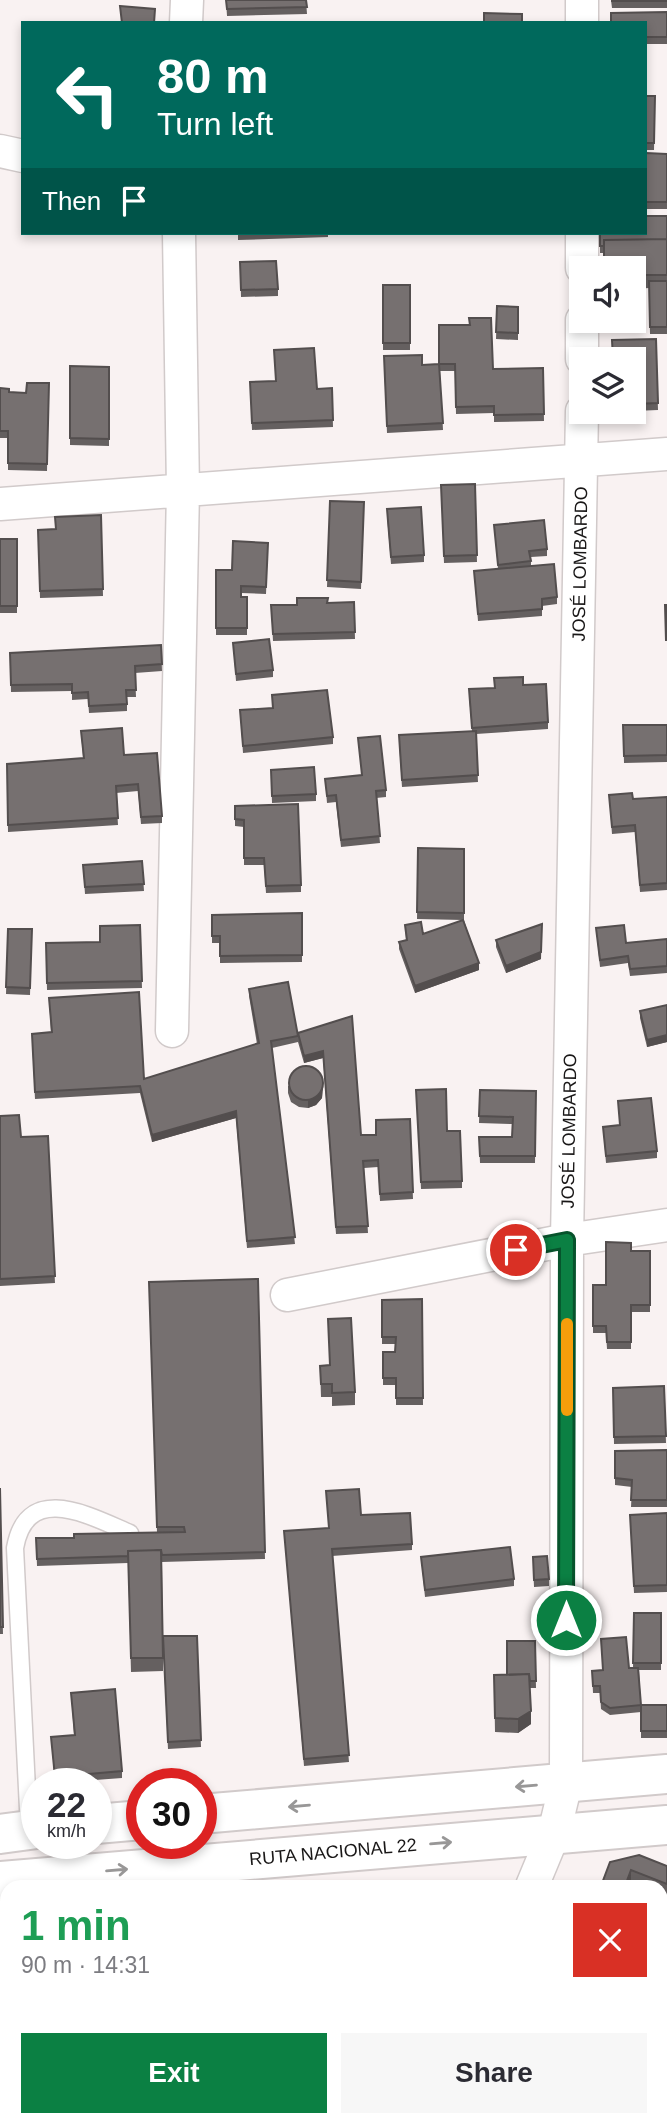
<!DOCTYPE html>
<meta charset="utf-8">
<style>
:root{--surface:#fff;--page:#f7f7f7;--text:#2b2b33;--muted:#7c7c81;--accent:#0b8043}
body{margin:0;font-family:Helvetica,sans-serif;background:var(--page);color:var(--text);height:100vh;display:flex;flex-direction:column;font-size:26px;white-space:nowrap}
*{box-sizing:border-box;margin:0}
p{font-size:23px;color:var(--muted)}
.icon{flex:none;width:38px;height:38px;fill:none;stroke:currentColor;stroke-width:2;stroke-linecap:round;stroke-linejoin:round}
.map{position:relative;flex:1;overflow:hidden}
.side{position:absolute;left:0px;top:1880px;width:668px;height:247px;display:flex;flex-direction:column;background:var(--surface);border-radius:21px 21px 0 0;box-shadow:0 4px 10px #0003}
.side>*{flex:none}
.banner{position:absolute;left:21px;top:21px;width:626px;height:214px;border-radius:0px;box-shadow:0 4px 10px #0003;background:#00695c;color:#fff;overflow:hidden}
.buttons{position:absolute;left:569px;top:256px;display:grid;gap:14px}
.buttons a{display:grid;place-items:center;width:77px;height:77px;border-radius:0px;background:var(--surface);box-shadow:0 4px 10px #0003;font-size:35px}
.speed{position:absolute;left:21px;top:1768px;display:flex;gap:14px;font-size:35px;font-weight:700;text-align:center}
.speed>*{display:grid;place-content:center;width:91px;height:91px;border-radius:50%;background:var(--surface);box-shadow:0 4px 10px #0003;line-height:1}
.speed small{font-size:18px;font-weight:400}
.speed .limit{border:10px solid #d22;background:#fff;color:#111}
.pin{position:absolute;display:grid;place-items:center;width:60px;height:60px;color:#fff;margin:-30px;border:4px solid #fff;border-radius:50%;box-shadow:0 2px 7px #0007}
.me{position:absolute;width:77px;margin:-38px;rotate:0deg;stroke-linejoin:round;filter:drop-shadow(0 0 5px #0008)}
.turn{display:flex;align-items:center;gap:24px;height:147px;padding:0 21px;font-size:32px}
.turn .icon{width:91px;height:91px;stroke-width:2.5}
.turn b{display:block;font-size:49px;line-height:60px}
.then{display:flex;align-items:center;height:66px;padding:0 21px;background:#0003;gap:14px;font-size:26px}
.round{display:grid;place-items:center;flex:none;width:74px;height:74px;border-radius:0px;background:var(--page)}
.headline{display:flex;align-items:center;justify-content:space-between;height:119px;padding:0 21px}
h1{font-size:42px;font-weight:800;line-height:52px;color:#1e9e55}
.primary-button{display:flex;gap:14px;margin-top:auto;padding:14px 21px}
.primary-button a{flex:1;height:80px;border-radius:0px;background:var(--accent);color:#fff;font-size:28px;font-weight:800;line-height:80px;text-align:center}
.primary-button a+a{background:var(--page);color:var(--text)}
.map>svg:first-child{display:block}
</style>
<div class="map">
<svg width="667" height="2126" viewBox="0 0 667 2126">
<rect width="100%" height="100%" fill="#f9f2f2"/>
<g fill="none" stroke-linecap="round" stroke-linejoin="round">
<defs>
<path id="lane" d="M29,1829l-14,-281c12,-67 75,-32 115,-15"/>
<path id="street" d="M186,23l1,-23
M582,23v-23
M0,151l23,5
M582,268v-35
M582,359v-39
M0,504l667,-50
M172,1031l11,-541 -4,-257
M287,1295l280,-55 100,-15
M532,1886l22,-53 12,-50 1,-543 15,-829
M0,2010l7,-17
M580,2119l16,7
M435,2126l2,-7"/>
<path id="highway" d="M201,1814l466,-40
M96,1824l46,-4
M0,1834l37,-5
M0,1881l667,-56"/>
</defs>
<!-- lane casing -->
<use href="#lane" stroke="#d1caca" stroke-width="19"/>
<!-- street casing -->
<use href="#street" stroke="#d1caca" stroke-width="35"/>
<!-- highway casing -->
<use href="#highway" stroke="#d1caca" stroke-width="42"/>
<!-- lane -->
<use href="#lane" stroke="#fff" stroke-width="16"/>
<!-- street -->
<use href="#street" stroke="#fff" stroke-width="32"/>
<!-- highway -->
<use href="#highway" stroke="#fff" stroke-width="38"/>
</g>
<!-- wall -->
<path fill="#656060" d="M226,0h80l1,14 -80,2z
M611,0h56v8h-55z
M667,12v32h-21v-21z
M646,96h9l-1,54h-8z
M646,153l21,1v55h-21z
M667,216v118h-17l-1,-46 -15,1v-21l-30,-15h-4v-20z
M238,233h90v4l-90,3z
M240,262l38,27v7l-37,1z
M383,285h27v65h-27z
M497,306l21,1v33l-22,-1z
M439,325l54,44 50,-1 1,53 -50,1v-9l-38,1 -1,-43h-15l3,59 -56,3 -3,-70 38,2 17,-1z
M656,339l2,71 -24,1v-52z
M70,366l39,1v79l-39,-1z
M250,382l67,7 15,-1 1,39 -81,3z
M49,383l-2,88 -39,-1v-32h-8v-50l9,4 17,1z
M475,484l2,78 -33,1 -3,-78z
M330,501l34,1 -3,87 -34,-2z
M101,515l2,81 -63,2 -2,-68 17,-1z
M387,516l37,39v7l-33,2z
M494,525l53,24v7l-16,1v9l26,31v7l-15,2v10l-64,5 -4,-50 24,-2z
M0,539h17v74h-17z
M268,543l-2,51 -25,-1v4h6v38h-31v-65h16z
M354,602l1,37 -82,2 -2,-36z
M233,643l40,27v7l-37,4z
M161,645l1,26 -27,2 1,24h-9v14l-38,2 -1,-14 -16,1v-9l-61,1 -1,-39z
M523,685l25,37v7l-72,5 2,48 -76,5 -3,-45 73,-11 -3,-35 25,-8z
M240,710l93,27v7l-90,9z
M623,725h44v37l-43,1z
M81,731l43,24 38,61v7l-21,1 -3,-33 -22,2 2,32 -110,7 -1,-68 76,-6z
M358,738l28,52v7l-10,1 4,45 -39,4 -5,-45 -9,1 -2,-24 37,-4z
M271,770l45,24v7l-44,2z
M609,795l24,4 34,-2v93l-27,2 -5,-60 -23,2z
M235,806l66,79v7l-35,1 -2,-28h-20v-38l-9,-1z
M418,848l46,1v71l15,50 -64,23 -16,-44v-7l7,-2 -1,-15 18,9 40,-14 -46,-1z
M142,861l2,30 -59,3 -2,-29z
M302,913v49l-82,1v-20h-8v-28z
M140,925l2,63 -95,2 -1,-47 54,-1z
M596,928l30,15 41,-4v34l-37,3 -2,-13 -28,4z
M8,929h24l-2,66 -24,-1z
M496,940l45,19 -35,14 -10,-26z
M249,989l49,44 54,-17 9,119h15l34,-16 3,80 -33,2 -2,-34 -14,1 4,65 -32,1 -13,-176 -19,5 -6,-21 -26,6 23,196 -48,4 -11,-130 -84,24 -12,-49 -105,6 -3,-58 19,-9 -2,-34 95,81 113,-35 -8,-48z
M667,1005v37l-20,5 -7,-29v-7z
M288,1086l35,2 -1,10 -6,7 -8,3 -9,-1 -8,-5 -3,-9z
M416,1090l31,41 15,50v7l-41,1z
M480,1090l56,1 -1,72h-55l-1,-26h33v-13l-33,-1z
M618,1101l39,50v7l-51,5 -3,-36 17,-2z
M0,1116l21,21 27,-1 7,147 -55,3z
M631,1251h19v61h-19v37h-24l-1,-16h-13v-41l13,-7z
M258,1279l7,280 -103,3 1,81 34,-7 4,111 -33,2 -5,-105v27l-32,1 -3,-109 -91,3 -1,-28h38l83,-6 -8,-250z
M422,1299l1,106h-27v-20h-13v-33h12l1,-8h-14v-44z
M328,1319l27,73v13l-23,1v-9h-11l-1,-31 10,-1z
M664,1386l2,57 -52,1 -1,-56z
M667,1450v57h-36l1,-20 -17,-2v-7z
M0,1488l3,146h-3z
M326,1491l35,24 51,29v6l-80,6 17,206 -45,4 -20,-235 45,-3z
M667,1513v79l-33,1 -4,-78z
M421,1557l93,22v7l-89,11z
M533,1564l16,15v7l-15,1z
M634,1613h27v57h-22l2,35h26v33h-26v-26l-31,3 -9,-6 -1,-16h-7l-1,-22 11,-1 -2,-31 28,29h4z
M535,1641l1,47h-6l1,36 -13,9 -23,-1 -1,-57h13z
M71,1693l51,78v7l-67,5 -4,-46 23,-2z
M610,1862l57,4v32l-5,-2v-10h-24l-7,-2 -1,2h-29z
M667,2054v31l-3,-1v-23z
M268,2119h33l-3,7h-14z"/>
<!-- shaded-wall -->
<path fill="#534e4e" d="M542,924l-1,35 -35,14v-7z
M479,963v7l-64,23v-7z
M667,1035v7l-20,5v-7z
M323,1051v7l-19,5v-7z
M323,1081l-1,17 -6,7 -8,3v-7z
M236,1111v7l-84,24v-7z
M531,1711v13l-13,9v-14z
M631,1870v14l-1,2h-5z
M667,2011v14l-5,13v-13z
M296,2119h5l-3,7h-2z
M508,2119h5l-3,7h-5z"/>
<!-- building -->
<path fill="#767070" stroke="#534e4e" stroke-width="2" d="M226,0h80l1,7 -80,2z
M612,0h55v1h-55z
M120,6l35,3 -1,14h-32z
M667,12v25h-21v-14h-35v-10z
M484,13l38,1v9h-38z
M646,96h9l-1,47h-8z
M646,153l21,1v48h-21z
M646,216h21v23l-63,1v6h-4v-13h46z
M667,239v36h-33v-7h-30v-28z
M276,261l2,28 -37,1 -1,-28z
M649,281h18v46h-17z
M383,285h27v58h-27z
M497,306l21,1v26l-22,-1z
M469,318h22l2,51 50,-1 1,46 -50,1v-9l-38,1 -1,-43h-16l4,59 -56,3 -3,-70 38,-1v10l17,-1v-39h31z
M656,339l2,64 -24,1v-45h-21l-1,-19z
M314,348l3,41 15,-1 1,32 -81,3 -2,-41 26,-1 -2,-31z
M70,366l39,1v72l-39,-1z
M27,383h22l-2,81 -39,-1v-32h-8v-43l9,1v3l17,1z
M475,484l2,71 -33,1 -3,-71z
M330,501l34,1 -3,80 -34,-2z
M421,507l3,48 -33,2 -4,-48z
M101,515l2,74 -63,2 -2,-61 18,-1 -1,-12z
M544,520l3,29 -18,2 2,10 -33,4 -4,-40z
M0,539h17v67h-17z
M233,541l35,2 -2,44 -25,-1v11h6v31h-31v-58h16z
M554,564l3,33 -15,2v10l-64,5 -4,-43z
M297,598h31l-1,5 27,-1 1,30 -82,2 -2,-29h26z
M665,605h2v35h-1z
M269,639l4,31 -37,4 -3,-31z
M161,645l1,19 -27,2 1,24h-10l1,14 -38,2 -1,-14 -16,1v-9l-61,1 -1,-32z
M523,677v8l23,-1 2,38 -76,6 -3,-39 26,-1 -1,-10z
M327,690l6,47 -90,9 -3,-36 33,-2 -1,-13z
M623,725h44v30l-43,1z
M122,728l2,27 33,-2 5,63 -21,1 -3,-33 -22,2 2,32 -110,7 -1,-61 77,-6 -3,-27z
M476,731l2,44 -76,5 -3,-45z
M380,736l6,54 -10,1 4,45 -39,4 -5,-45 -9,1 -2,-17 37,-4 -4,-37z
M314,767l2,27 -44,2 -1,-26z
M632,793l1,6 34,-2v86l-27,2 -5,-60 -23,2 -3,-32z
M298,804l3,81 -35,1 -2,-28h-20v-38l-9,-1v-13z
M418,848l46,1v64l-47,-1z
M142,861l2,23 -59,3 -2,-22z
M302,913v42l-82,1v-20h-8v-21z
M463,920l16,43 -64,23 -16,-44 8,-2 -2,-15 16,-3 2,12z
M542,924l-1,28 -35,14 -10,-26z
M140,925l2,56 -95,2 -1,-40 54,-1v-16z
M624,925l2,18 41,-4v27l-37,3 -2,-13 -28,4 -4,-32z
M8,929h24l-2,59 -24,-1z
M288,982l10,54 -27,5 24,196 -48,4 -11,-130 -84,24 -12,-49 -105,6 -3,-58 20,-2 -3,-34 90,-6 5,87 115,-36 -10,-54z
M667,1005v30l-20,5 -7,-29z
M352,1016l9,119h15v-15l34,-1 3,73 -33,2 -2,-34 -15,1 5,65 -32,1 -13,-176 -19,5 -6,-23z
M289 1083a17 17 0 1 1 34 0a17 17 0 1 1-34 0Z
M446,1089l1,42h13l2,50 -41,1 -5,-92z
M480,1090l56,1 -1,65h-55l-1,-19h33l1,-20 -34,-1z
M651,1098l6,53 -51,5 -3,-29 17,-2 -2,-24z
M19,1115l2,22 27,-1 7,140 -55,3v-163z
M606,1242l25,1v8h19v54h-19v37h-24l-1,-16h-13v-41h13z
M258,1279l7,273 -103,3 -1,-5 -33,1v5l-91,3 -1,-21h38v-4l111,-2 -1,-5h-27l-8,-245z
M422,1299l1,99h-27v-20h-13v-26h12l1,-15h-14v-37z
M351,1318l4,74 -23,1v-9h-11l-1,-18 10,-1 -2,-46z
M664,1386l2,50 -52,1 -1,-49z
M667,1450v50h-36l1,-20 -17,-2v-27z
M0,1488l3,139h-3z
M359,1489l2,26 49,-2 2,31 -80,5 17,206 -45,4 -20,-228 45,-3 -3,-37z
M667,1513v72l-33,1 -4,-71z
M510,1547l4,32 -89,11 -4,-33z
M161,1550l2,108h-32l-3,-107z
M547,1556l2,23 -15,1 -1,-23z
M634,1613h27v50h-28z
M163,1636h34l4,104 -33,2z
M626,1637l3,31h9l3,37h26v26h-26v-26l-31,3 -9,-6 -1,-16h-7l-1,-15 11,-1 -2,-31z
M507,1641h28l1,40h-6l-1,-7 -22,1z
M529,1674l2,37 -13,8 -23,-1 -1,-43z
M115,1689l7,82 -67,6 -4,-40 24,-2 -4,-42z
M639,1855l28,11v18l-36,-14 -6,16h-24l9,-24z
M405,1883v3h-46z
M662,1932l5,2v77l-5,14z
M123,2119h14l6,3 -2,4h-21z
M467,2119h41l-3,7h-41z"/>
<!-- one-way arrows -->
<defs><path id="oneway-shaft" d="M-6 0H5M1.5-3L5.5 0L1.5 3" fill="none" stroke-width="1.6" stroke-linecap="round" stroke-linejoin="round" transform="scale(1.75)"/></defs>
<g stroke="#989797">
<use href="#oneway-shaft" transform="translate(526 1786) rotate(175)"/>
<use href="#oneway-shaft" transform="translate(299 1806) rotate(175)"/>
<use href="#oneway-shaft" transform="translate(441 1843) rotate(-5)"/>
<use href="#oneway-shaft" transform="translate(117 1870) rotate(-5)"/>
</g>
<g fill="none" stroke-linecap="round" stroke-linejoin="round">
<defs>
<path id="route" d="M516,1250l51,-10 -1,380"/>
</defs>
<!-- route casing -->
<use href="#route" stroke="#07532c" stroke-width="18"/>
<!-- route -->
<use href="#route" stroke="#0b8043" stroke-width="12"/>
<!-- slow -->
<path stroke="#f59e0b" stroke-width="12" d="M567,1324v86"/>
</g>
<g text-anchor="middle" stroke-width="7" stroke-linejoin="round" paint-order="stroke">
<!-- street labels -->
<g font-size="18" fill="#191717" stroke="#fff">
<text transform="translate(580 564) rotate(-89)" y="6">JOSÉ LOMBARDO</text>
<text transform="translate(569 1131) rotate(-89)" y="6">JOSÉ LOMBARDO</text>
<text transform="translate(333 1852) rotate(-5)" y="6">RUTA NACIONAL 22</text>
</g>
</g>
</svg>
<div class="buttons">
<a><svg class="icon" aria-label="sound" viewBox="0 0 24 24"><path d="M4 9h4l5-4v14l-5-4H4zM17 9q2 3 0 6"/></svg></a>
<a><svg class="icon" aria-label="layers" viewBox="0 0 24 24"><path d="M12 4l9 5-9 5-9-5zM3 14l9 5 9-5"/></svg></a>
</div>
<div class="speed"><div>22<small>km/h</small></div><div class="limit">30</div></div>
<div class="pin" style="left:516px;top:1250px;background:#d93025"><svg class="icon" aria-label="arrive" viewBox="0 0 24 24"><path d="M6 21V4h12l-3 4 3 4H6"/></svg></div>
<svg class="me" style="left:566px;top:1620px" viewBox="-20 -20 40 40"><circle r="17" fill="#0b8043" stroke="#fff" stroke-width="3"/><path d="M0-11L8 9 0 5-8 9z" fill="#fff"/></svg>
<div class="banner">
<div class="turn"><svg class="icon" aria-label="left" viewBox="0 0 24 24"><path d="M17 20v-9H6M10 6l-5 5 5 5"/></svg><div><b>80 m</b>Turn left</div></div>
<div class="then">Then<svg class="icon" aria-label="arrive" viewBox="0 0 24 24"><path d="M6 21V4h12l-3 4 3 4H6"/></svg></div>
</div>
<section class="side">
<div class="headline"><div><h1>1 min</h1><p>90 m · 14:31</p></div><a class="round" style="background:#d93025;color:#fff"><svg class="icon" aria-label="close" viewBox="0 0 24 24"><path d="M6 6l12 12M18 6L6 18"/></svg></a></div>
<div class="primary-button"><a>Exit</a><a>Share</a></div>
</section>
</div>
